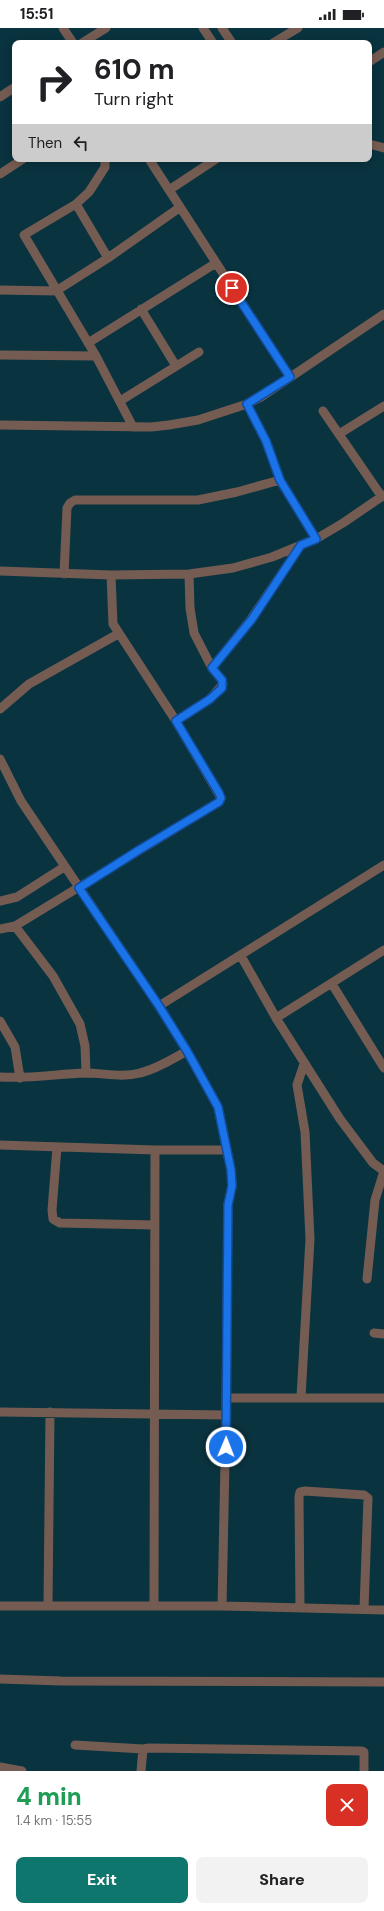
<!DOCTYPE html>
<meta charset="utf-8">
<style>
:root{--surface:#fff;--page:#f2f2f2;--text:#202124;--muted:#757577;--accent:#0f766e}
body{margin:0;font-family:"DM Sans",sans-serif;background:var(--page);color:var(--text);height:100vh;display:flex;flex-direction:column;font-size:15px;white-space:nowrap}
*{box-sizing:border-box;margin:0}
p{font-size:13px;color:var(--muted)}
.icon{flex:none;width:22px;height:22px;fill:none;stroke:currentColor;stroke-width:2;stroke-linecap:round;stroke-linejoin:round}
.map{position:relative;height:1743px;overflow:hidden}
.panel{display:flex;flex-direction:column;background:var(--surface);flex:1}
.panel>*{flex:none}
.hud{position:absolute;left:12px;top:12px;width:360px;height:122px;border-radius:8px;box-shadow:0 2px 10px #0003;background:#fff;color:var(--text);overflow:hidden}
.pin{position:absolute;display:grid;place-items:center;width:34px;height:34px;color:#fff;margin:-17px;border:2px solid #fff;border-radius:50%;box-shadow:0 1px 4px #0007}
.me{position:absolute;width:44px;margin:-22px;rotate:1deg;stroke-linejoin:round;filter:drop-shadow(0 0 3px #0008)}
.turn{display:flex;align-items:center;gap:14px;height:84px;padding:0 16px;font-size:18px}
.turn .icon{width:52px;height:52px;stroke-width:2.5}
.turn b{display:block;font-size:28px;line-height:34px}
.then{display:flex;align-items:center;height:38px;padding:0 16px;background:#0003;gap:8px;font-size:15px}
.round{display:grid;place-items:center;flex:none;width:42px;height:42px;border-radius:8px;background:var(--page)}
.head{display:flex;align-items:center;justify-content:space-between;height:68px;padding:0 16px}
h1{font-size:24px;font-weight:800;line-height:30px;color:#1e9e55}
.action{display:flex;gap:8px;margin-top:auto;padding:8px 16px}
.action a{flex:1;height:46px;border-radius:8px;background:var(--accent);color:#fff;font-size:16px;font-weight:800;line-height:46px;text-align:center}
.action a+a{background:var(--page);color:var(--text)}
.status{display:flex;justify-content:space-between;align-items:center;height:28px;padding:0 20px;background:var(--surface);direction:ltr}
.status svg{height:11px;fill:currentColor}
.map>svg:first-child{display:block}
</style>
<div class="status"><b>15:51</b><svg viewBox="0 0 49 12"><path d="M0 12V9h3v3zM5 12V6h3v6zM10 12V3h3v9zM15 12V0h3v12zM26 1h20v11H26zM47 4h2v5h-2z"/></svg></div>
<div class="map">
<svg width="384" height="1743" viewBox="0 0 384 1743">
<rect width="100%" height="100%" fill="#09333f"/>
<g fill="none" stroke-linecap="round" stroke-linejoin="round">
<!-- minor -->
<path stroke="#755c52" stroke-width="9" d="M63,0l10,15
M203,0l10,15
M222,0l10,15
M82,15l24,-15
M273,15l25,-15
M369,34l15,-10
M0,69l15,-10
M369,116l15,4
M105,131v8l-16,25 -13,12 -52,31 72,121 37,71
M149,131l141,218
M0,146l23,-15
M169,162l47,-31
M76,176l32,54
M0,262l56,1 52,-33 71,-50
M141,281l35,57
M88,315l128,-80
M0,327l96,1
M120,373l79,-49
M247,376l19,37 14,39 36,59
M323,383l59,86
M0,397l151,2 18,-2 29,-5 49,-16 14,-7 123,-83
M339,406l45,-28
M0,543l111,4 78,-1 44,-6 39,-11 44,-18 27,-16 41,-28
M64,546l3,-66 3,-5 5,-3h123l39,-8 43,-12
M212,640l39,-49 50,-74
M0,681l29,-25 89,-50
M176,693l34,-22 13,-15 -1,-4 -10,-12 -18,-35 -4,-25 -1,-34
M0,731l21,42 138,205 28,45 31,56 13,63 1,16 -4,19 -2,210 -4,191
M0,873l17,-4 47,-30
M15,898l38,50 27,48 5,22 1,27
M0,901l15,-3 204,-124 2,-4 -45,-77 -63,-97 -2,-49
M241,928l35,62 108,-68
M332,956l52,84
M159,978l225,-141
M276,990l64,101 33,44 11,8
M0,993l15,26 5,31
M0,1049c29,2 57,-3 85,-4 19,0 37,5 55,0 17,-4 32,-14 47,-22
M0,1117l155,5h72
M57,1119l-5,63 1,9 7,4 94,2
M367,1251l8,-79 9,-29
M374,1305l10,1
M301,1369l9,-158 -5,-107 -8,-47 7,-21
M226,1370h158
M0,1384l226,3
M48,1577l2,-193
M154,1577l1,-455
M0,1578h222l162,4
M300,1580l-1,-111 1,-5 5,-1 59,4 4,3 -4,111
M0,1651l61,2 323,1
M75,1717l68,4
M0,1739l22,4
M141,1743l2,-22 6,-1 213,3 2,1v19"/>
</g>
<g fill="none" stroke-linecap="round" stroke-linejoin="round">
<defs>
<path id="route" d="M226,1419l2,-242 4,-19 -1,-16 -13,-63 -31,-56 -28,-45 -80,-118 60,-38 80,-48 2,-4 -2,-5 -43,-72 34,-22 12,-11v-8l-10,-12 40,-49 49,-74 15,-6 -36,-59 -14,-39 -19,-37 43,-27 -58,-89"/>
</defs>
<!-- route casing -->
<use href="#route" stroke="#114b97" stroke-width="10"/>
<!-- route -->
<use href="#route" stroke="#1a73e8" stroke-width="7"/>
</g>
</svg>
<div class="pin" style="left:232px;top:260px;background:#d93025"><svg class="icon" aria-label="arrive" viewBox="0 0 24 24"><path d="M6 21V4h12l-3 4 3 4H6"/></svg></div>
<svg class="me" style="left:226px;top:1419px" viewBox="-20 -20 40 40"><circle r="17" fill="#1a73e8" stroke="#fff" stroke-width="3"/><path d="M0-11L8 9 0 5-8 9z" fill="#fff"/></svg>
<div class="hud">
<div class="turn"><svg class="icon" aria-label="right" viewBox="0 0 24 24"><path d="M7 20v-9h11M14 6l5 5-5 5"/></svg><div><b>610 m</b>Turn right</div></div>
<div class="then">Then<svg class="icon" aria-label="left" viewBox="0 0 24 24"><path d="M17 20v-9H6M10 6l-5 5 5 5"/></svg></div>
</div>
</div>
<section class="panel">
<div class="head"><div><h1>4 min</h1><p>1.4 km · 15:55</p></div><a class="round" style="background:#d93025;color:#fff"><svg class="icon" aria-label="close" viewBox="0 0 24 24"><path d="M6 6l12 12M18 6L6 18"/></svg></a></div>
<div class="action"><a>Exit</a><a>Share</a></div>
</section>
